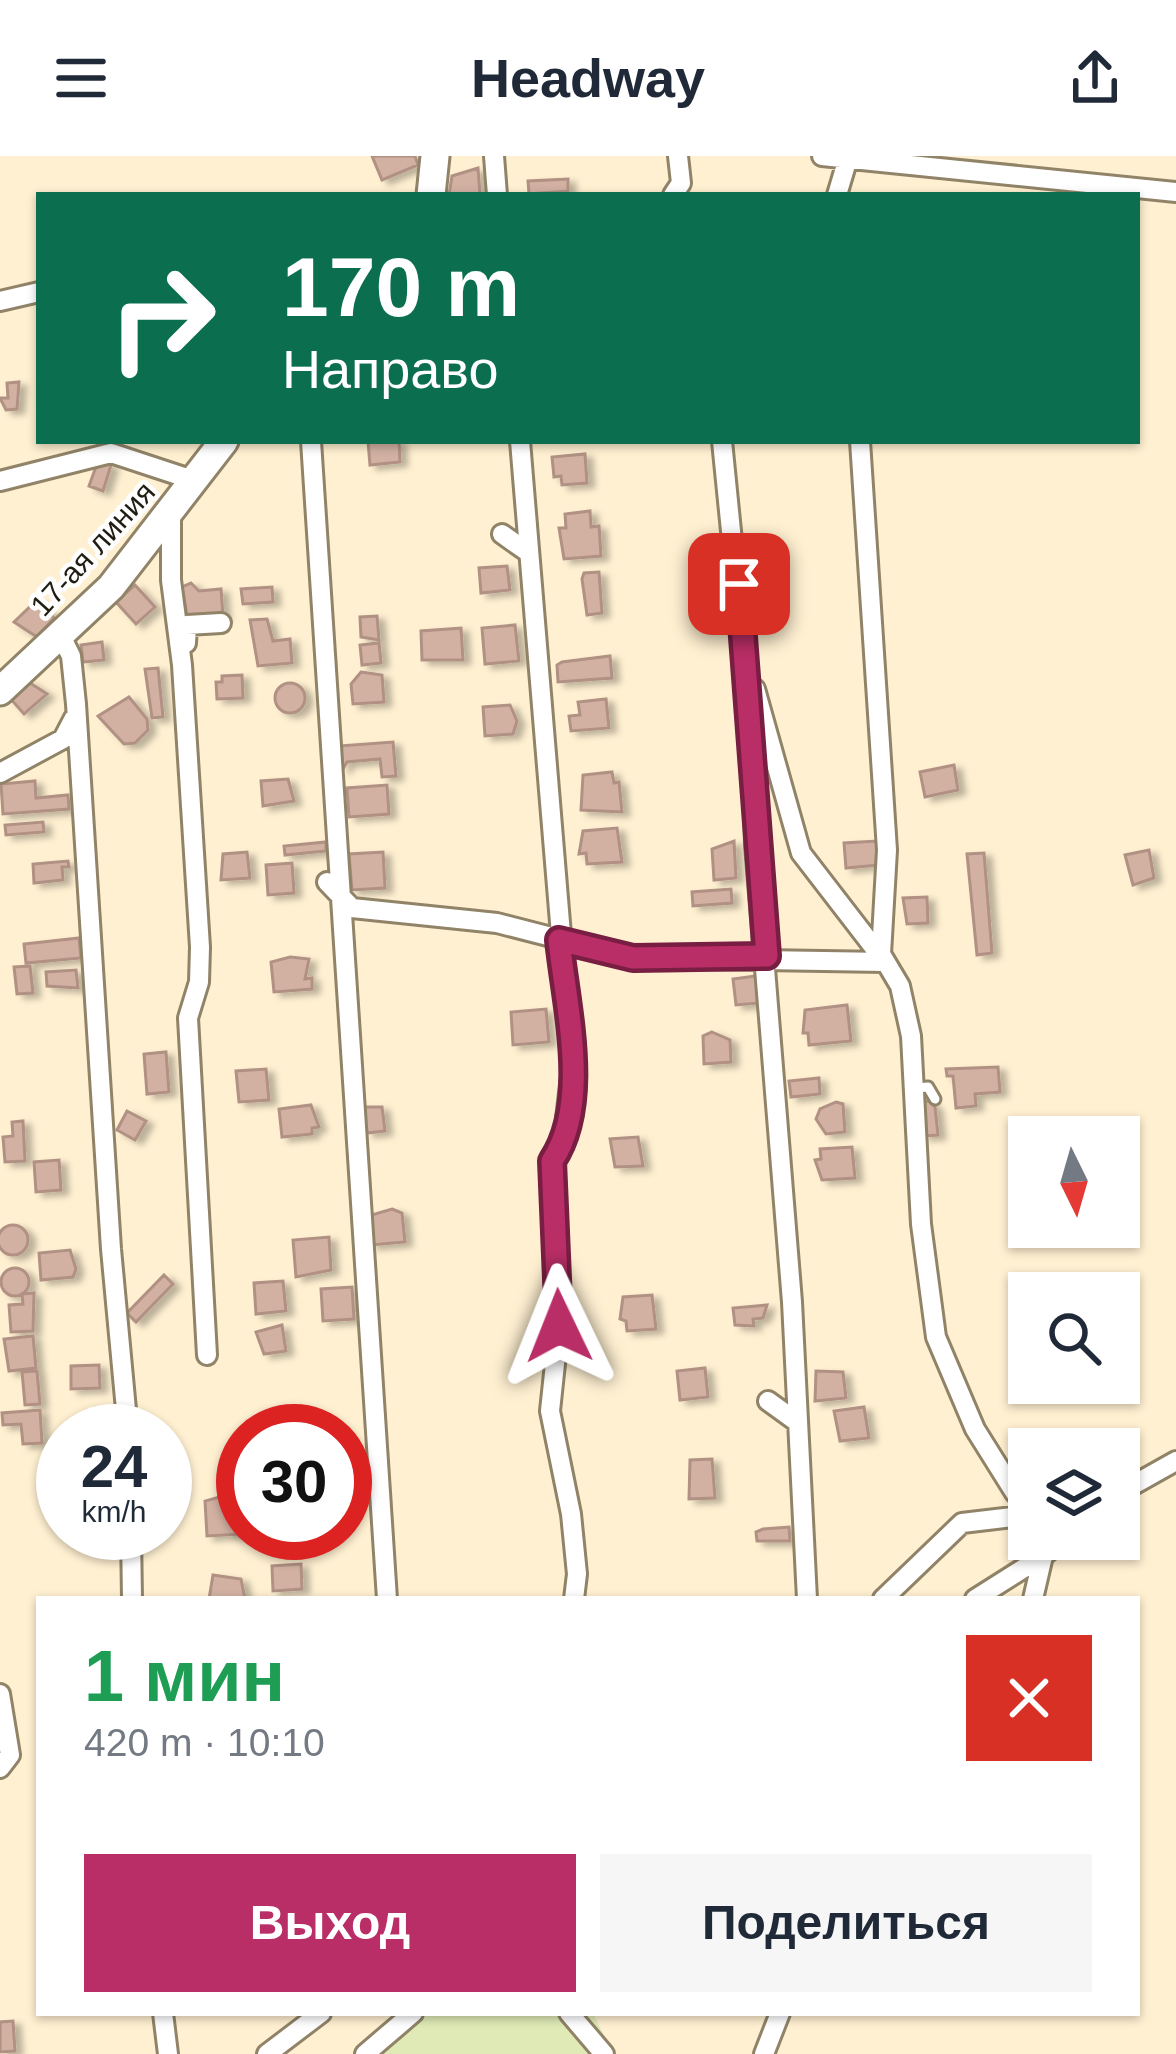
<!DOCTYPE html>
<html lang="ru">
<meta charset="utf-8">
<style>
:root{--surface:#fff;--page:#f6f6f7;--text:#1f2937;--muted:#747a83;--accent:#b92e66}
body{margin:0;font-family:Arial,sans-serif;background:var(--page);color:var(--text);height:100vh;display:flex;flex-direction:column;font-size:45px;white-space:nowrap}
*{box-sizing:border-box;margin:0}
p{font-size:39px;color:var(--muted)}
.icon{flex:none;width:66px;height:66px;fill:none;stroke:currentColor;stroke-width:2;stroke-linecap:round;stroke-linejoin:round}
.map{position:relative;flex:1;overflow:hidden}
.sheet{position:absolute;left:36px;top:1440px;width:1104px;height:420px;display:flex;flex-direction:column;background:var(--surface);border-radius:0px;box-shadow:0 3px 9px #0004}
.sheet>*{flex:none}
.banner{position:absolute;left:36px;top:36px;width:1104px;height:252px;border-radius:0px;box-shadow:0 3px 9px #0004;background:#0b6e4f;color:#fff;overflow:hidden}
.needle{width:78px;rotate:175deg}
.controls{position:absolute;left:1008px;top:960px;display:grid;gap:24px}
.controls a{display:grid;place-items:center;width:132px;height:132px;border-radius:0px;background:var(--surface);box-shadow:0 3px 9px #0004;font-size:60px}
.speed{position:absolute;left:36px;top:1248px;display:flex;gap:24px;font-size:60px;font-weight:700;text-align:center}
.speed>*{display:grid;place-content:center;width:156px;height:156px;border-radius:50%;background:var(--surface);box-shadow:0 3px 9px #0004;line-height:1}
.speed small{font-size:30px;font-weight:400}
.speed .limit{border:18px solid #d22;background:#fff;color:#111}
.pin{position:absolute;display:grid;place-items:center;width:102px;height:102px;color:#fff;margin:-51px;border-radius:24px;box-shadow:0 6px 18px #0006}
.me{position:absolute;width:132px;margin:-66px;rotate:358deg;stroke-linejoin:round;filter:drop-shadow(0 0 9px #0008)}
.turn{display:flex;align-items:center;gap:42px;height:252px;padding:0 48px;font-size:54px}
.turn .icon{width:156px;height:156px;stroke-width:2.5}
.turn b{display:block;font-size:84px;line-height:102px}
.round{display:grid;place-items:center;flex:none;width:126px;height:126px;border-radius:0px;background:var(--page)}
.headline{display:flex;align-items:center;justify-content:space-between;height:204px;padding:0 48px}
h1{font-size:72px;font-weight:700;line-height:90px;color:#1e9e55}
.action{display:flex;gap:24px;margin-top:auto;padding:24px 48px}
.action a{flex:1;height:138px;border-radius:0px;background:var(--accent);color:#fff;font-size:48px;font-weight:700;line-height:138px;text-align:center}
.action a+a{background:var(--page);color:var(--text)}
header{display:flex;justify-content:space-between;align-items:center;height:156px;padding:0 48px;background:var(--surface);font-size:54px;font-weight:700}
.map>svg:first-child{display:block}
</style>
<header><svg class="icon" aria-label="menu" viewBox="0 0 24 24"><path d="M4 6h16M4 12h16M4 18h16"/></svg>Headway<svg class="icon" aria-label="share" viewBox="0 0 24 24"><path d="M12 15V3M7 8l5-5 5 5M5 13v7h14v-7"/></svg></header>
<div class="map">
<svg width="1176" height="1898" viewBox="0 0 1176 1898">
<defs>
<filter id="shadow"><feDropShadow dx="7" dy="4" stdDeviation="3" flood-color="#0004"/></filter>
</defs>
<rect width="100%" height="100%" fill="#fff0d1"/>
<!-- green -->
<path fill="#dfeab6" d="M413,1857h180l20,41h-252z"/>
<!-- building -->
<path fill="#d2b1a2" stroke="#b19184" stroke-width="3" filter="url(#shadow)" d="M372,0h43l3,9 -36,15z
M478,12l2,27h-31l3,-19z
M568,23v12l-39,3 -1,-13z
M19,226l-2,27 -11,1 -6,-12h8l-1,-15z
M368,285h31l1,21 -30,3z
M585,298l2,29 -25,2 -1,-9 -7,1 -2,-20z
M98,305l13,4 -8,26 -14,-5z
M590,355l1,16 8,-1 2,30 -37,3 -5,-31h7l-1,-14z
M507,410l3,24 -29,3 -2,-25z
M599,416l3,41 -15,2 -5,-36 2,-6z
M191,427l8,8 22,-2 2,27 -36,-1 -5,-28z
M135,429l20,22 -19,17 -20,-22z
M272,431l1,15 -30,2 -2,-15z
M37,444l17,18 -17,19 -23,-15z
M377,460l2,24 -18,-3 -1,-20z
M267,463l6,22 17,-2 2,24 -34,3 -8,-46z
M515,469l4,36 -34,3 -3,-36z
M461,472l2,32h-41l-1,-29z
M102,486l2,18 -21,2 -2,-17z
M379,487l2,20 -19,2 -2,-20z
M610,500l2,22 -54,4 -1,-17 5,-3z
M158,512l5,49 -11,1 -7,-49z
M361,516l21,3 2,27 -31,2 -2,-20z
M242,519l1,23 -26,1 -1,-17h6v-6z
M27,525l20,13 -23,20 -15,-17z
M275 542a15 15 0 1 1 30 0a15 15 0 1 1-30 0Z
M129,541l18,22 1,11 -13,13 -11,1 -26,-28z
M606,543l3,29 -38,3 -2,-15 11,-1 -2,-13z
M510,549l7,16 -4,13 -28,2 -2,-29z
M393,586l3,34 -14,1 -2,-18 -33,3 -4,7 -5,-23z
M954,609l4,25 -33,7 -5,-25z
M612,616l2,11 5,-1 3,30 -41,-2 2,-35z
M288,623l6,22 -31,5 -2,-25z
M35,625l1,17 32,-3 1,14 -66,5 -2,-30z
M387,629l2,29 -40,3 -2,-29z
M43,666l1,10 -38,3 -1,-10z
M617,672l5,34 -35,2 -1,-11 -7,1 4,-23z
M734,685l2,37 -22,2 -2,-31z
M877,685l2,24 -33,3 -2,-25z
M326,686v9l-41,4 -1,-9z
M1149,694l5,28 -21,7 -8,-30z
M247,696l3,26 -29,2 2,-26z
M383,696l2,36 -33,2 -3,-36z
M984,697l8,100 -15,2 -10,-101z
M68,705l1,6h-7l1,13 -29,3 -1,-19z
M292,707l2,30 -26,2 -2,-30z
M731,733l1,14 -39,3 -1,-14z
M927,741l1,26 -21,1 -4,-26z
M79,782l2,20 -55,5 -2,-19z
M290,801l19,2 -4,20 7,-1v11l-38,3 -3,-30z
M30,810l3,27 -16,1 -3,-27z
M76,814l2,18 -31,-2 -1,-14z
M756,820l3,27 -23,2 -3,-26z
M847,849l4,36 -42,4 -1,-12h-5l2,-23z
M546,853l3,33 -36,3 -2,-33z
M712,876l18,8 1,22 -27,2 -1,-28z
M166,896l3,40 -22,2 -3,-40z
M998,911l2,25 -25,2 1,12 -20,2 -3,-32h-6l-1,-7z
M266,913l3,31 -30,2 -3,-31z
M819,922l1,16 -29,3 -2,-16z
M929,945l6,6 3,28 -15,1 -2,-34z
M836,946l7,2 2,28 -19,2 -10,-15 4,-10z
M311,949l8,22 -7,1v6l-30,3 -3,-28z
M364,951h18l3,24 -18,2z
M127,955l19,10 -11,19 -18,-10z
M23,965l2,40 -20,1 -2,-25 10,-1 -1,-14z
M638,981l5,29 -28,1 -5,-28z
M852,991l3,31 -33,2 -7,-20 6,-1 -1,-10z
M59,1004l2,30 -25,2 -2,-30z
M392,1053l10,4 3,29 -34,3 -3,-29z
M-2 1084a15 15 0 1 1 30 0a15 15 0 1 1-30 0Z
M329,1081l2,33 -35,7 -3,-37z
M70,1094l6,19 -3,8 -32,3 -2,-27z
M1 1126a14 14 0 1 1 28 0a14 14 0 1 1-28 0Z
M164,1119l9,9 -37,38 -9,-9z
M283,1125l3,30 -30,3 -2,-31z
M352,1131l2,32 -31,2 -2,-32z
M34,1137l-1,38 -22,1 -2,-27 14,-1 -1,-10z
M652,1139l4,34 -29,2 -1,-10 -6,-2 3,-22z
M767,1149l-4,13 -10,1 1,7 -19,-1 -2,-17z
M282,1169l4,26 -22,3 -8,-22z
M33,1180l3,32 -27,3 -5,-32z
M99,1209l1,23 -29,1v-23z
M705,1212l3,29 -28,3 -3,-29z
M37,1215l3,33 -15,1 -3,-33z
M816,1215l27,1 3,26 -31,3z
M864,1251l5,31 -29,3 -6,-30z
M40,1254l2,33 -19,1 -2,-20 -18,1 -1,-12z
M712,1303l3,39 -26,1 1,-39z
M223,1340l15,2 3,36 -34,2 -2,-35z
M789,1371l1,14h-33l-1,-9 7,-3z
M301,1408l1,25 -29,2 -1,-25z
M213,1419l28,4 4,20h-36z
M13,1865l2,30 -15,1v-30z"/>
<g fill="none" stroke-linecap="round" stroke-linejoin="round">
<defs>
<path id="lane" d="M915,932l13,-1 7,12"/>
<path id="street" d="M494,0l3,39
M822,0l354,36
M673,39l8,-12 -3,-27
M837,39l11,-37
M0,145l39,-9
M311,285l76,1158
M520,285l52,626 -9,78 -11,16 7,165 -9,85 21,103 6,60 -3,25
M722,285l31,310 2,94 37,457 15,297
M860,285l27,409 -6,104 19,32 11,50 10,188 15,113 39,92 40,64 14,10
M0,325l111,-28 85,28
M171,356v68l11,85 18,282 -1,35 -11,36 19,337
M502,378l27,19
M61,480l10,20 5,48 35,545 17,182
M186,487l1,-18 34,-2
M755,533l46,164 81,105
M0,617l63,-34 11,-21
M327,726l25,26 145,15 136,35 252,4
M768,1245l29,21
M1119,1337l57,-32
M131,1377l1,66
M883,1443l79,-76 67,-8
M975,1443l68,-43
M1033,1443l10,-43 20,-17
M0,1538l10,61 -10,13
M163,1857l5,41
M569,1857l35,41
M267,1898l54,-41
M365,1898l48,-41
M764,1898l16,-41"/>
<path id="secondary" d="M431,39l4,-39
M0,535l111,-104 113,-146"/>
</defs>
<!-- lane casing -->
<use href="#lane" stroke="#908367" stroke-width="15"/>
<!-- street casing -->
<use href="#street" stroke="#908367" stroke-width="24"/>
<!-- secondary casing -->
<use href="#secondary" stroke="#908367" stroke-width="33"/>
<!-- lane -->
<use href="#lane" stroke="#fff" stroke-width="9"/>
<!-- street -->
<use href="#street" stroke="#fff" stroke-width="18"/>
<!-- secondary -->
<use href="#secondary" stroke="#fff" stroke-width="27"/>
</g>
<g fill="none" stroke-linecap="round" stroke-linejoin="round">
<defs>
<path id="route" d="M559,1170l-7,-165c39,-58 14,-154 7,-221l74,18 134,-2 -28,-372"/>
</defs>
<!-- route casing -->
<use href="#route" stroke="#781e42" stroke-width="30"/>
<!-- route -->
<use href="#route" stroke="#b92e66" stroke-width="21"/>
</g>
<g text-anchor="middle" stroke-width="9" stroke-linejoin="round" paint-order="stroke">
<!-- street labels -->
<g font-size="30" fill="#221d12" stroke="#fff">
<text transform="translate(93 393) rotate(-48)" y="10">17-ая линия</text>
</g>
</g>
</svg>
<div class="controls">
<a><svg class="needle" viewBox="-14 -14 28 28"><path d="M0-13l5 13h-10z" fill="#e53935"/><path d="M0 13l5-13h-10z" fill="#747a83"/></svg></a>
<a><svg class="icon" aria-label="search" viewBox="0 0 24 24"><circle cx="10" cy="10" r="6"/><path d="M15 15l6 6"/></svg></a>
<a><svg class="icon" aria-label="layers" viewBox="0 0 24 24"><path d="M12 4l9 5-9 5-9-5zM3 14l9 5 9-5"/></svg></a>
</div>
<div class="speed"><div>24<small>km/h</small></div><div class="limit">30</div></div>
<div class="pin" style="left:739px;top:428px;background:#d93025"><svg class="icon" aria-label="arrive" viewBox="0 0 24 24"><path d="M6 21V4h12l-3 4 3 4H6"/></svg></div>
<svg class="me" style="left:559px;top:1170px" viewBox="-20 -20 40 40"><path d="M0-17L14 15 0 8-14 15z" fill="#b92e66" stroke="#fff" stroke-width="4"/></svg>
<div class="banner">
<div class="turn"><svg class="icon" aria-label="right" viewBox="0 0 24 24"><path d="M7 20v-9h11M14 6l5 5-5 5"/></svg><div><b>170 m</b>Направо</div></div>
</div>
<section class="sheet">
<div class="headline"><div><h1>1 мин</h1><p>420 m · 10:10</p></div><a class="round" style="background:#d93025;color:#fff"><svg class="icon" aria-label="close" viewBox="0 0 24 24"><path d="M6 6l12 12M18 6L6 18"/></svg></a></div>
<div class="action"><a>Выход</a><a>Поделиться</a></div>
</section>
</div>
